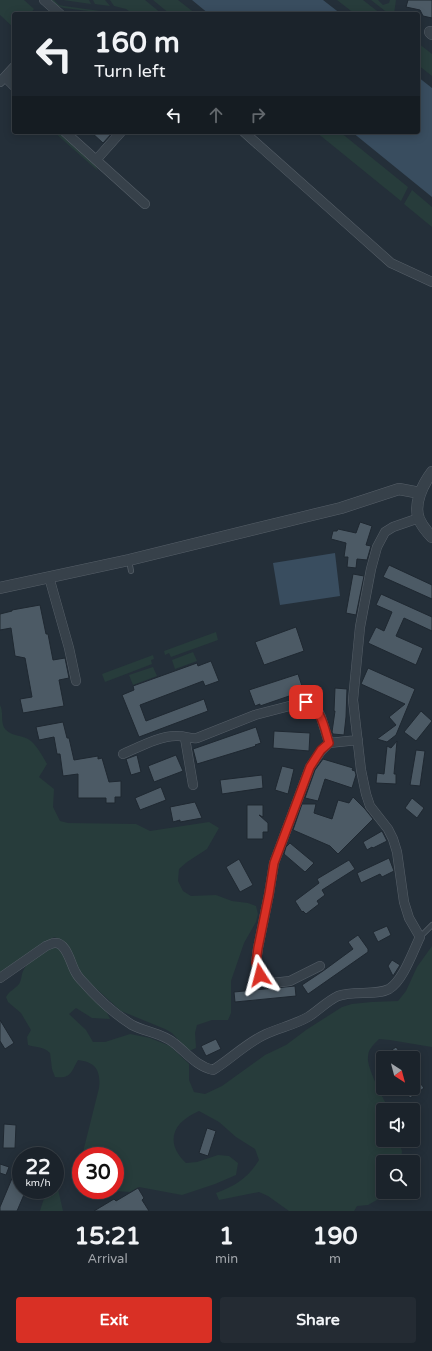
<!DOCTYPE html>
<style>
:root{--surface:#1b232b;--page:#242b33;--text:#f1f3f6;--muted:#a0a4a9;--line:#394047;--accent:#d93025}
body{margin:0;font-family:"Varela Round",sans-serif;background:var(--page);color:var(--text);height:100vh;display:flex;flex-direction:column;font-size:15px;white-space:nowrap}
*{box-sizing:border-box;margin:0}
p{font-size:13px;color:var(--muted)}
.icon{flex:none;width:22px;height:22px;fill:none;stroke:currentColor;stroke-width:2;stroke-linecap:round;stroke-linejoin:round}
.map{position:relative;height:1211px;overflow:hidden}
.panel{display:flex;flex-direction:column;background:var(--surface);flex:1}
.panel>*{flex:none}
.top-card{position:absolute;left:12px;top:12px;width:408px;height:122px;border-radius:4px;box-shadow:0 2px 10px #0003,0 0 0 1px var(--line);background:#1b232b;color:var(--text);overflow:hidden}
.needle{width:26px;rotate:144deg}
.fabs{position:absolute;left:376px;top:1051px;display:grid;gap:8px}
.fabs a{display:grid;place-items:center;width:44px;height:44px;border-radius:4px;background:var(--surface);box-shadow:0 2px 10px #0003,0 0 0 1px var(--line);font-size:20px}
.speed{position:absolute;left:12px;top:1147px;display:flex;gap:8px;font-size:20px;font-weight:700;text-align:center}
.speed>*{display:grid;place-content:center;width:52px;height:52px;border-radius:50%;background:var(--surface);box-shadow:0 2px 10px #0003,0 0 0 1px var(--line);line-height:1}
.speed small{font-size:10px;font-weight:400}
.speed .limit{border:6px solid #d22;background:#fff;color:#111}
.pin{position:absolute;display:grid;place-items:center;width:34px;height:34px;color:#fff;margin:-17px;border-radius:8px;box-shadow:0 2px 6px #0006}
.me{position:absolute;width:44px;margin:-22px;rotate:351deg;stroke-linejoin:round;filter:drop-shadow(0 0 3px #0008)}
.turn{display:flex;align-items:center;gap:14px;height:84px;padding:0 16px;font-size:18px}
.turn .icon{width:52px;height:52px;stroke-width:2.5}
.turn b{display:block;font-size:28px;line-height:34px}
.lanes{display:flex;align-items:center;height:38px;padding:0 16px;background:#0003;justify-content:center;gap:20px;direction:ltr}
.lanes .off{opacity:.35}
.eta{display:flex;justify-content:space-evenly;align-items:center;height:68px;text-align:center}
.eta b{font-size:24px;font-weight:700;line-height:28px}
.primary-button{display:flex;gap:8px;margin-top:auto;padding:8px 16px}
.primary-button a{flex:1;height:46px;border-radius:4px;background:var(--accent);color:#fff;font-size:16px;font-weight:700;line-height:46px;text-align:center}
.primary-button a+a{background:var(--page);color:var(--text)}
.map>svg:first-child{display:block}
</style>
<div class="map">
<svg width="432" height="1211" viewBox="0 0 432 1211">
<rect width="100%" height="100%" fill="#242f39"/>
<!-- green -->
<path fill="#273c3b" d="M0,0h24l10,9 -4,5h-16v14l-14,-13z
M50,0h4l5,5 5,1 58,8h-10l-48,-6 -6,-2z
M63,0h26l2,4z
M93,0h12l5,6 -15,-2z
M110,0h35l17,14h-29l-7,-5 -12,-3z
M153,0h25l18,14h-26z
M337,0h26l18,14h-26z
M371,0h7l5,5 6,-2 1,-3h6l-2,14h-5z
M418,43l14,11v22l-14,-11z
M54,132h4l37,33 3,6z
M316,132h24l68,55 -7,14z
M412,190l20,17v20l-28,-23z
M216,632l2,8 -47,17 -2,-4 -4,2 -1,-4z
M193,652l4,9 -22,8 -3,-9z
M153,655l1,4 -3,1 1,4 -47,18 -3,-8z
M153,667l4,9 -24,9 -4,-10z
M0,705c4,7 0,17 5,24 6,7 16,6 23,10 7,3 15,18 19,25l-8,13 15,12 -1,18 7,14 8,2 68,1 14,7 59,-9 10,6 -12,21 -20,13 -8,7 -1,12 5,10 8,5 25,-1 16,6 16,2 8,3 2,8 -2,8 -12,21 -13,38v32l-3,7h-16l-15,5 -2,8 1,15 -7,3 -17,-18 -7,-4 -44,-18 -31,-28 -10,-11 -11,-25 -7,-7 -8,-3 -13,8 -41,29z
M432,946v101l-42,-7 -11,-1c-6,6 -11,10 -11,19 -1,10 16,43 22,52h-7v30h15l4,11 -1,11h-18v30h6v1l-21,12 -11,1 -3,5h-65l-21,-15 -9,-4 -40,8 -3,-7c20,-7 32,-15 43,-33l-4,-11 -19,-12 -17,-15 -20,-11c-26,11 -35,31 -13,52l11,-1 21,-7 11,1 9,7 -2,12 -21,9 -33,11 -43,-8 -9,5 -31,-2h16v-34h-33l17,-68c2,-17 -3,-26 -21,-28 -7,12 -7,19 -23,17l-3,-8 -2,-16c-7,-7 -13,-5 -22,-8l-1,-8 4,-7 -10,-17 -13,-11 -2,-5c3,-6 9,-8 13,-13 3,-5 2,-10 5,-15 3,-6 26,-25 34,-21 10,6 16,27 23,37 8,12 24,19 29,34l-18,-1 -16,-10 -7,6 17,16 7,12h12l25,-8 20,4 20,8 19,18v16l5,12 11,2 17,-8 43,-31 21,-10 20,-15 36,-23 10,-3 20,-2 26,-1 8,-10 11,-24z
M55,1189h3l5,22h-23c3,-9 5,-20 15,-22z"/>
<!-- water -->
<path fill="#394d5f" d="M192,0h131l18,14h-132z
M418,77l14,11v109l-80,-65h66z
M335,553l5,43 -60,9 -7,-42z"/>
<!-- building -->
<path fill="#4c5a65" stroke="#1f2831" d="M408,0h24v18l-9,-2 -3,-6 -14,-3z
M91,132h22l-10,11z
M360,522l12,4 -6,19 5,1 -4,14 -10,-1 -1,9 -9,-1 1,-10h-4l2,-14 -15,-4 2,-8h4l1,-2 18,4z
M389,565l43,20v14l-49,-22z
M353,574l11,2 -8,39 -10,-2z
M381,594l51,23v14l-28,-13 -8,18 27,12 -7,17 -48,-22 8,-16 8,4 8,-19 -16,-7z
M40,605l6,29h2l5,26 12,-2 4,20 -10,2 5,26 -41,7 -3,-14 12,-2 -7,-39 -10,-2 -4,-28 -11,2v-16l12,-3v-1z
M296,627l8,24 -40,14 -9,-23z
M211,661l8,20 -14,5 -2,-5 -63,24 6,16 58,-22 4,12 -69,26 -17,-42 12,-5 -1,-4 64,-23 1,3z
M368,668l47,21 -19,46 -9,7 -10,-3 19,-14 -7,-8 16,-13 -44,-20z
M298,674l5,15 -6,2 1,2 -38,13v-2l-5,2 -6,-16z
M335,688l12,1 -1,28 -2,18 -11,-1 -1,-2 3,-21h-1z
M421,711l11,10 -16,20 -12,-9z
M63,722l4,16h2l5,22 24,-4v3l4,-1 7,24 12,-1v16h-6v6h-9v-5h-28v-24l-15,2 -3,-22h-3l-3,-17 -15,3 -3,-13z
M256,727l5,16 -6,2 1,1 -59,18 -4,-15z
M274,731l36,2 -1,18 -36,-3z
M397,741l-3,33h2v10l-20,-1 1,-10 7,1 3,-28 4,2z
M416,750l9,1 -5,35 -10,-1z
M137,755l4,17 -10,3 -5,-16z
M176,755l7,16 -29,11 -6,-16z
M323,759l30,9 -1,2 3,1 1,4 -4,13 -27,-9 -7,22 -13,-3 10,-28z
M282,766l12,3 -6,25 -13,-4z
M262,775l1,13 -41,6 -2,-14z
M161,787l5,13 -26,10 -5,-12z
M353,797l12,12 8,10 -35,35 -8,-8 -37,-16 9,-26h14l-2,9 18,6 6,-19 11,3z
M412,798l12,10 -7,10 -12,-10z
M195,802l7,16 -22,4v-2l-7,2 -3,-15z
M247,805h16v12l-4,-2 9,8v9h-5v7h-16z
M382,831l5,10 -14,7 -1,-1 -5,3 -4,-8z
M290,843l24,20 -9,9 -21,-18 2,-7z
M389,858l5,13 -12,6 -2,-3 -19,9 -4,-10z
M239,859l14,26 -13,7 -14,-25z
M349,860l6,9 -33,21 3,5 -8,6 2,3 -13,10 -3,-3 -1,1 -7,-11 24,-18 -2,-4z
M387,926l4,9 -13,7 -5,-10z
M358,935l10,14v3l-60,42 -6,-9 21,-14 30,-22 -5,-7z
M392,960l8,5 -7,11 -5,-10z
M295,986l1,10 -61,6 -1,-10z
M0,1020l14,23 -9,6 -5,-8z
M216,1039l5,10 -15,7 -5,-10z
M396,1047l8,11h-23z
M413,1074l11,14 -14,10 -7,-10h10z
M4,1124l12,1 -1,23h-12z
M207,1128l9,3 -8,25 -9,-3z
M0,1164l9,3 -3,8 -6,-2z
M13,1176l8,3v11h5l-9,21h-17v-4z
M138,1188l6,10 -2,2 7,11h-55l20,-12 2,2z"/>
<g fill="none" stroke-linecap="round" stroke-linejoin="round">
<defs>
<path id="service" d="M129,560l2,11
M420,937l12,-12"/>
<path id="minor" d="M44,0l16,14
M5,77l9,9
M0,82l14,-15
M65,132l80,72
M244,132l147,131 41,19
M96,160l25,-28
M49,577l20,71 7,33
M185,738l8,47
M123,754c16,-7 38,-19 55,-18 7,0 12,3 19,2l58,-23 50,-13 7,3 6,6 3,6 8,26
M320,966l-30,15 -18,2 -6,-2 -6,-6 -4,-12 2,-15 11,-54 5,-31 36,-96 11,-16 8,-8 29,-3
M0,978l46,-32c3,-1 6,-3 9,-3 12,-1 16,23 21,30 2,4 5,7 8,10 13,15 31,31 48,42 13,7 30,8 42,18 13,10 22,23 39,27 18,-11 33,-27 53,-36 13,-6 28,-9 42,-17 10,-6 19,-16 30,-21 15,-6 38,0 51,-7 14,-8 24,-38 31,-52l-11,-19 -5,-16 -7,-50 -4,-13 -5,-10 -18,-23 -4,-12 -5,-24 -8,-70 7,-73 11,-58 6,-22 8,-15 8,-5 26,-9"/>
<path id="tertiary" d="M430,32l2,2
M432,472c-9,12 -19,32 -13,47 3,7 8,13 13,18
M0,588l129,-28 179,-44 33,-8 58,-19 21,4"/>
</defs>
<!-- service casing -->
<use href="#service" stroke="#565f68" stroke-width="6"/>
<!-- minor casing -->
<use href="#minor" stroke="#565f68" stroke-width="10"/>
<!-- tertiary casing -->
<use href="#tertiary" stroke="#565f68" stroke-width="12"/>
<!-- service -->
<use href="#service" stroke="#37414a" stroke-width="4.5"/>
<!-- minor -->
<use href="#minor" stroke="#37414a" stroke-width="9"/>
<!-- tertiary -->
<use href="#tertiary" stroke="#37414a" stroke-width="11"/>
</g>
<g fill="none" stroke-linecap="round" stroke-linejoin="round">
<defs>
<path id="route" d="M260,975l-4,-12 2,-15 11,-54 5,-31 36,-96 11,-17 8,-7c-5,-16 -7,-33 -23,-41"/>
</defs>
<!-- route casing -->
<use href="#route" stroke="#8d1f18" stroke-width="10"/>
<!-- route -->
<use href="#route" stroke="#d93025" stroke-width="7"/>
</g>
</svg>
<div class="fabs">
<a><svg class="needle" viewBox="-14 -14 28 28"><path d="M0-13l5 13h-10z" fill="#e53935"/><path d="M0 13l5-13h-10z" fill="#a0a4a9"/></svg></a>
<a><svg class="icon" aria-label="sound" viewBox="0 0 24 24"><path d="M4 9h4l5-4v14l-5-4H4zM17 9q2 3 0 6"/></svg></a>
<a><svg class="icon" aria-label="search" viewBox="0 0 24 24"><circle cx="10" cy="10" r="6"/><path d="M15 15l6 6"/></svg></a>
</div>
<div class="speed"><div>22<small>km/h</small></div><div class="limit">30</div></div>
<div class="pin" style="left:306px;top:702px;background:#d93025"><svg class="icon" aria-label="arrive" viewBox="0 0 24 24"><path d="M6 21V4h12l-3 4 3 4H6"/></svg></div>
<svg class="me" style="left:260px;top:975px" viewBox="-20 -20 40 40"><path d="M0-17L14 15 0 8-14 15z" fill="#d93025" stroke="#fff" stroke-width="4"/></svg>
<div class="top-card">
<div class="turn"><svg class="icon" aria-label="left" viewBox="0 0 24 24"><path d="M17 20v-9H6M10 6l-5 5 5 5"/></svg><div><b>160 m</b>Turn left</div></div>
<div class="lanes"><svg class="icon" aria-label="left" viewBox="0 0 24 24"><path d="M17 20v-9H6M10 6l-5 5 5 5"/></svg><svg class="icon off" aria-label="ahead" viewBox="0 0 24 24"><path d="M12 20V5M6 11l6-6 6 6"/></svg><svg class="icon off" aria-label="right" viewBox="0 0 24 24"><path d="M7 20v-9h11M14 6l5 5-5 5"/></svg></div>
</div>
</div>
<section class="panel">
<div class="eta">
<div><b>15:21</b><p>Arrival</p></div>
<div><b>1</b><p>min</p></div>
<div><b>190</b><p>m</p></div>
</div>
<div class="primary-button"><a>Exit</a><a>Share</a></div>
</section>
